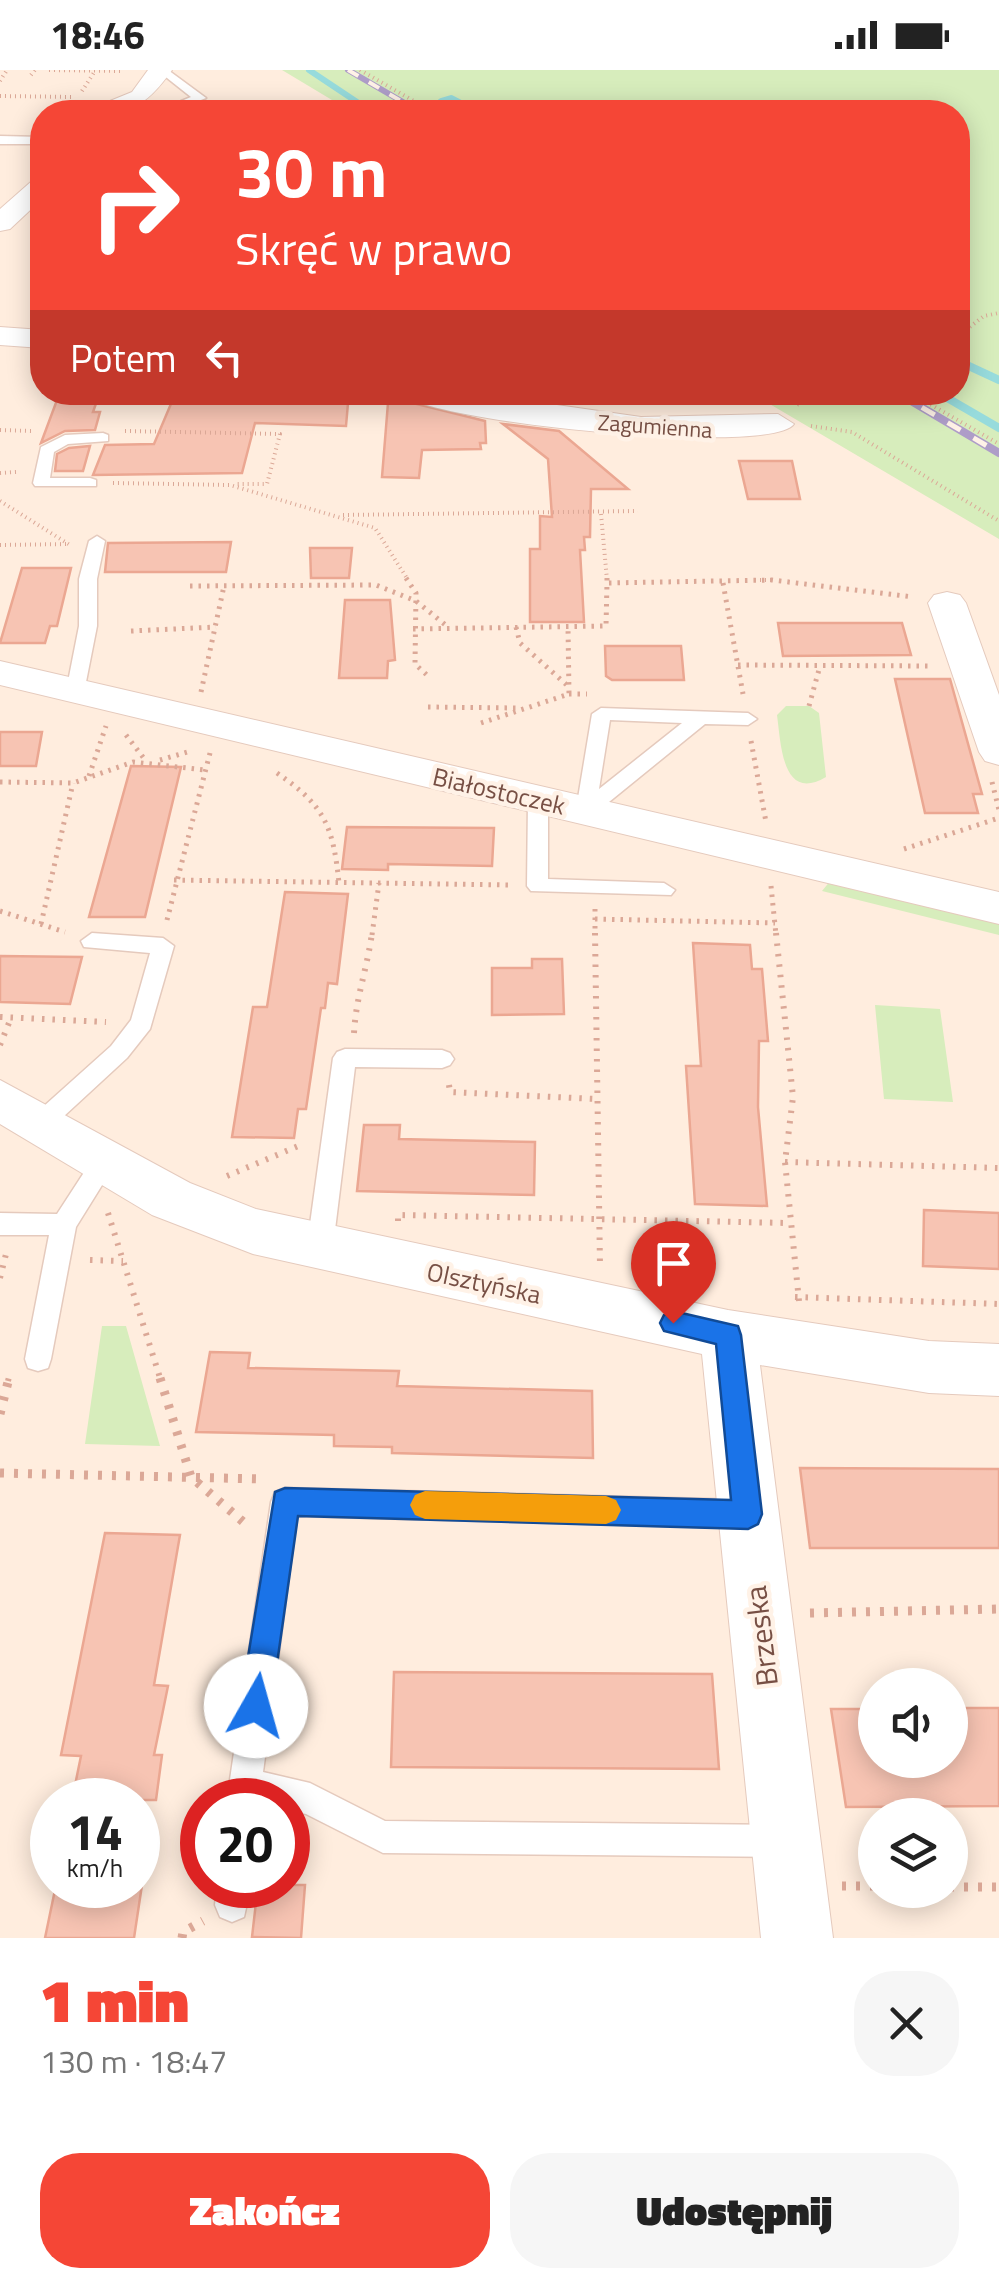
<!DOCTYPE html>
<html lang="pl">
<meta charset="utf-8">
<style>
:root{--surface:#fff;--page:#f6f6f6;--text:#222;--muted:#767676;--accent:#f54636}
body{margin:0;font-family:"Titillium Web",sans-serif;background:var(--page);color:var(--text);height:100vh;display:flex;flex-direction:column;font-size:38px;white-space:nowrap}
*{box-sizing:border-box;margin:0}
p{font-size:32px;color:var(--muted)}
.icon{flex:none;width:55px;height:55px;fill:none;stroke:currentColor;stroke-width:2;stroke-linecap:round;stroke-linejoin:round}
.map{position:relative;height:1868px;overflow:hidden}
.side{display:flex;flex-direction:column;background:var(--surface);flex:1}
.side>*{flex:none}
.top-card{position:absolute;left:30px;top:30px;width:940px;height:305px;border-radius:40px;box-shadow:0 5px 25px #0003;background:#f54636;color:#fff;overflow:hidden}
.controls{position:absolute;left:858px;top:1598px;display:grid;gap:20px}
.controls a{display:grid;place-items:center;width:110px;height:110px;border-radius:50%;background:var(--surface);box-shadow:0 5px 25px #0003;font-size:50px}
.speed{position:absolute;left:30px;top:1708px;display:flex;gap:20px;font-size:50px;font-weight:700;text-align:center}
.speed>*{display:grid;place-content:center;width:130px;height:130px;border-radius:50%;background:var(--surface);box-shadow:0 5px 25px #0003;line-height:1}
.speed small{font-size:25px;font-weight:400}
.speed .limit{border:15px solid #d22;background:#fff;color:#111}
.pin{position:absolute;display:grid;place-items:center;width:85px;height:85px;color:#fff;margin:-102px -42px;border-radius:50% 50% 50% 0;rotate:-45deg;box-shadow:0 0 10px #0007}
.pin .icon{rotate:45deg}
.me{position:absolute;width:110px;margin:-55px;rotate:7deg;stroke-linejoin:round;filter:drop-shadow(0 0 8px #0008)}
.turn{display:flex;align-items:center;gap:35px;height:210px;padding:0 40px;font-size:45px}
.turn .icon{width:130px;height:130px;stroke-width:2.5}
.turn b{display:block;font-size:70px;line-height:85px}
.then{display:flex;align-items:center;height:95px;padding:0 40px;background:#0003;gap:20px;font-size:38px}
.round{display:grid;place-items:center;flex:none;width:105px;height:105px;border-radius:40px;background:var(--page)}
.summary{display:flex;align-items:center;justify-content:space-between;height:170px;padding:0 40px}
h1{font-size:60px;font-weight:800;line-height:75px;color:var(--accent)}
.button{display:flex;gap:20px;margin-top:auto;padding:20px 40px}
.button a{flex:1;height:115px;border-radius:40px;background:var(--accent);color:#fff;font-size:40px;font-weight:800;line-height:115px;text-align:center}
.button a+a{background:var(--page);color:var(--text)}
.status{display:flex;justify-content:space-between;align-items:center;height:70px;padding:0 50px;background:var(--surface);direction:ltr}
.status svg{height:28px;fill:currentColor}
.map>svg:first-child{display:block}
</style>
<div class="status"><b>18:46</b><svg viewBox="0 0 49 12"><path d="M0 12V9h3v3zM5 12V6h3v6zM10 12V3h3v9zM15 12V0h3v12zM26 1h20v11H26zM47 4h2v5h-2z"/></svg></div>
<div class="map">
<svg width="999" height="1868" viewBox="0 0 999 1868">
<rect width="100%" height="100%" fill="#ffedde"/>
<!-- green -->
<path fill="#d7edbc" d="M282,0h717v469l-248,-146 207,-1v-280h-606z
M786,636h23l10,7 7,64c-44,26 -45,-33 -49,-62z
M831,810l168,40v15l-177,-44z
M875,935l65,4 13,93 -69,-3z
M102,1256h24l34,120 -75,-2z"/>
<g fill="none" stroke-linecap="round" stroke-linejoin="round">
<!-- stream-far1 -->
<path stroke="#97dbdc" stroke-width="6" d="M309,0l63,42
M441,31l10,-3 27,14"/>
<!-- stream -->
<path stroke="#97dbdc" stroke-width="8" d="M958,291l41,19
M937,322l62,36"/>
</g>
<!-- building -->
<path fill="#f7c4b3" stroke="#eba792" stroke-width="2.5" d="M60,322h40l-7,20h7l-5,18 -30,1 -24,12z
M176,322h85l87,11 -2,23 -91,-3 -13,50 -149,2 12,-30 49,-1z
M388,333h25l72,18 1,22h-6l1,6 -59,1 -3,28 -37,-1z
M503,354l56,7 69,58h-37l-1,48h-6l1,13h-5l4,72h-54v-73h10v-33l12,1 -4,-58z
M90,376l-7,25h-28l2,-17 12,-6z
M739,391h53l8,38h-52z
M231,472l-5,30h-121l3,-29z
M310,478h42l-3,30h-38z
M22,498h49l-14,58h-7l-5,17h-45z
M345,530h45l5,60 -7,1 -1,17h-48z
M778,553h124l9,32 -128,1z
M605,576h76l3,34h-72l-6,-4z
M895,609h55l32,115h-9l5,19h-53z
M0,662h42l-6,34h-36z
M131,696l50,1 -36,150h-56z
M347,757l147,1 -2,38 -104,-2v6l-46,-1z
M285,822l63,2 -11,90 -9,-1 -3,25h-4l-15,101h-8l-4,29 -62,-1 21,-130h14z
M693,873l57,2 2,24h10l6,72h-9l-1,66 9,99 -72,-2 -9,-138h15z
M0,886l82,1 -12,47 -70,-2z
M532,889h30l2,55 -72,1v-47h40z
M364,1055h36l-1,14 136,3 -1,53 -177,-4z
M924,1140l75,3v56l-76,-3z
M210,1282l40,1 -2,15 151,3 -2,15 195,5 1,67 -201,-5v-6l-58,-1v-11l-138,-3z
M800,1398l199,1v79h-189z
M105,1463l75,2 -26,150 14,1 -14,69h8l-6,45h-84l9,-44 -20,-1z
M394,1602l318,2 7,95 -328,-2z
M950,1638h49v98l-153,1 -15,-98h44v51h75z
M56,1815h86l-8,53h-89z
M258,1815h47l-4,53 -49,-1z"/>
<g fill="none" stroke-linecap="round" stroke-linejoin="round">
<defs>
<path id="lane" d="M157,0h11l38,28 -36,14h-15l36,-15z
M0,66l42,1v7h-42z
M103,363l5,2v6l-40,3 -14,8 -4,26h40l6,2v6h-61l-2,-3 8,-36 24,-12z
M97,466l8,5 -8,38v47l-13,66 -9,6 -9,-6 13,-66v-47l10,-38z
M601,638l147,5 9,6 -9,6 -43,-1 -112,91 -7,2 -10,-7 16,-96zM610,650l72,3 -83,66z
M538,723l10,7v79l116,4 11,7 -4,5 -140,-4 -4,-5 1,-86z
M92,863l71,5 11,8 -24,83 -23,29 -77,71 -8,3 -8,-3 -4,-7 4,-7 77,-69 20,-26 19,-67 -66,-6 -3,-6z
M345,979l97,1 8,3 4,6 -4,6 -8,3 -87,-1 -22,179 -4,8 -9,3 -9,-3 -4,-8 26,-188 4,-6z
M105,1081l9,3 3,7 -41,66 -25,132 -3,9 -10,3 -10,-3 -3,-9 24,-124h-49v-22l57,1 39,-60z
M285,1418l460,12 10,4 4,10 -4,10 -10,4 -448,-12 -34,256 47,11 75,38 395,4 12,4 4,12 -4,12 -12,4 -397,-4 -77,-39 -18,-4v-10h-61l44,-298 4,-10z
M217,1815h34l-7,32 -12,5 -12,-5 -5,-12z"/>
<path id="street" d="M148,0h24c-27,38 -43,45 -89,42l49,-20z
M42,108v21l-32,30 -10,2v-22l33,-29z
M0,257l42,3v18l-42,-3z
M399,322h67l175,25 137,-3 16,10c-22,33 -374,-2 -395,-32z
M947,522l13,3 6,8 33,92v70l-14,-4 -6,-9 -51,-149 6,-8z
M0,591l999,231v32l-999,-239z
M0,1010l190,103 66,26 472,101 201,31 70,3v52l-70,-3 -169,-28 73,573h-72l-59,-584 -449,-100 -101,-39 -152,-91z"/>
</defs>
<!-- lane casing -->
<use href="#lane" stroke="#e5cabd" stroke-width="3"/>
<!-- street casing -->
<use href="#street" stroke="#e5cabd" stroke-width="2"/>
<!-- path-far3 -->
<path stroke="#dba897" stroke-width="4" stroke-dasharray="1 4" stroke-linecap="butt" d="M49,0l74,1
M360,0l73,42
M31,5l4,-5
M0,11l7,-11
M82,21l13,-20
M0,26l74,1
M958,266l26,-20 15,-3
M909,322l90,52
M797,335l18,-13
M811,356l41,6 147,89
M0,360l32,1
M125,361l155,3 -13,50h-31
M0,403l16,-1
M113,413l117,2 145,43 33,52
M0,431l70,44
M601,444l6,66
M343,445l295,-4
M0,475l69,-1
M755,510h20"/>
<!-- path-far2 -->
<path stroke="#dba897" stroke-width="5" stroke-dasharray="2.5 6" stroke-linecap="butt" d="M406,508l10,15 -1,71 13,12
M607,508v5
M723,513l20,111
M190,516l186,-1 40,16 32,26
M516,557l4,16 49,44
M413,559l193,-3 1,-43 165,-3 141,17
M131,561l85,-4
M738,595l193,1
M201,622l23,-106
M569,624h18
M809,636l11,-40
M428,637l88,1
M481,653l88,-29 -1,-67
M126,665l20,26
M751,671l15,81
M160,690l31,-9
M277,703c48,33 56,53 62,110
M89,706l17,-50
M0,712l73,1 60,-21 72,8
M992,712l7,28
M904,779l95,-31
M174,810l337,5
M771,816l5,49
M595,839v26
M0,841l65,21
M595,849l180,4
M167,850l43,-167
M41,854l32,-141
M372,865l7,-52"/>
<!-- path-far1 -->
<path stroke="#dba897" stroke-width="6" stroke-dasharray="2.5 8" stroke-linecap="butt" d="M595,863l5,333
M776,863l17,164 -8,65 14,139
M0,947l106,5
M354,963c2,-36 13,-64 18,-100
M0,975l11,-27
M449,1015l1,7 147,7
M785,1092l214,6
M227,1106l76,-32
M108,1143l53,168
M398,1151v-6l391,8
M90,1190l33,1
M0,1208l6,-24
M795,1227l204,7
M8,1311l2,-8"/>
<!-- path -->
<path stroke="#dba897" stroke-width="9" stroke-dasharray="4 10" stroke-linecap="butt" d="M160,1308l31,99 57,49
M0,1344l9,-36
M0,1403l264,6
M810,1543l189,-4
M842,1816h33
M950,1817h49
M182,1868l1,-6 20,-11"/>
<!-- lane -->
<use href="#lane" fill="#fff" fill-rule="evenodd"/>
<!-- street -->
<use href="#street" fill="#fff" fill-rule="evenodd"/>
<defs>
<path id="rail-far1" d="M348,0l72,42"/>
<path id="rail" d="M896,322l103,61"/>
</defs>
<!-- rail-far1 casing -->
<use href="#rail-far1" stroke="#ae9dc8" stroke-width="6"/>
<!-- rail casing -->
<use href="#rail" stroke="#ae9dc8" stroke-width="8"/>
<!-- rail-far1 -->
<use href="#rail-far1" stroke="#fff2e7" stroke-width="4" stroke-dasharray="12" stroke-linecap="butt"/>
<!-- rail -->
<use href="#rail" stroke="#fff2e7" stroke-width="5" stroke-dasharray="15" stroke-linecap="butt"/>
</g>
<!-- route -->
<path fill="#1a73e8" stroke="#114b97" stroke-width="2.5" d="M673,1241l65,15 3,9 21,179 -4,10 -10,5 -450,-13 -27,190 -4,11 -11,4 -12,-4 -4,-11 35,-214 10,-4 446,12 -15,-156 -52,-13 -4,-8 4,-8z"/>
<!-- slow -->
<path fill="#f59e0b" d="M425,1421l181,5 10,4 5,10 -5,10 -10,4 -181,-5 -10,-4 -5,-10 5,-10z"/>
<g text-anchor="middle" stroke-width="9" stroke-linejoin="round" paint-order="stroke">
<!-- far-street labels -->
<g font-size="22" fill="#774f44" stroke="#fff2e7">
<text transform="translate(655 356) rotate(4)" y="8">Zagumienna</text>
</g>
<!-- street labels -->
<g font-size="25" fill="#774f44" stroke="#fff2e7">
<text transform="translate(499 721) rotate(13)" y="9">Białostoczek</text>
<text transform="translate(484 1213) rotate(12)" y="9">Olsztyńska</text>
</g>
<!-- near-street labels -->
<g font-size="30" fill="#774f44" stroke="#fff2e7">
<text transform="translate(762 1566) rotate(-97)" y="10">Brzeska</text>
</g>
</g>
</svg>
<div class="controls">
<a><svg class="icon" aria-label="sound" viewBox="0 0 24 24"><path d="M4 9h4l5-4v14l-5-4H4zM17 9q2 3 0 6"/></svg></a>
<a><svg class="icon" aria-label="layers" viewBox="0 0 24 24"><path d="M12 4l9 5-9 5-9-5zM3 14l9 5 9-5"/></svg></a>
</div>
<div class="speed"><div>14<small>km/h</small></div><div class="limit">20</div></div>
<div class="pin" style="left:673px;top:1253px;background:#d93025"><svg class="icon" aria-label="arrive" viewBox="0 0 24 24"><path d="M6 21V4h12l-3 4 3 4H6"/></svg></div>
<svg class="me" style="left:256px;top:1636px" viewBox="-20 -20 40 40"><circle r="19" fill="#fff"/><path d="M0-13L10 11 0 6-10 11z" fill="#1a73e8"/></svg>
<div class="top-card">
<div class="turn"><svg class="icon" aria-label="right" viewBox="0 0 24 24"><path d="M7 20v-9h11M14 6l5 5-5 5"/></svg><div><b>30 m</b>Skręć w prawo</div></div>
<div class="then">Potem<svg class="icon" aria-label="left" viewBox="0 0 24 24"><path d="M17 20v-9H6M10 6l-5 5 5 5"/></svg></div>
</div>
</div>
<section class="side">
<div class="summary"><div><h1>1 min</h1><p>130 m · 18:47</p></div><a class="round"><svg class="icon" aria-label="close" viewBox="0 0 24 24"><path d="M6 6l12 12M18 6L6 18"/></svg></a></div>
<div class="button"><a>Zakończ</a><a>Udostępnij</a></div>
</section>
